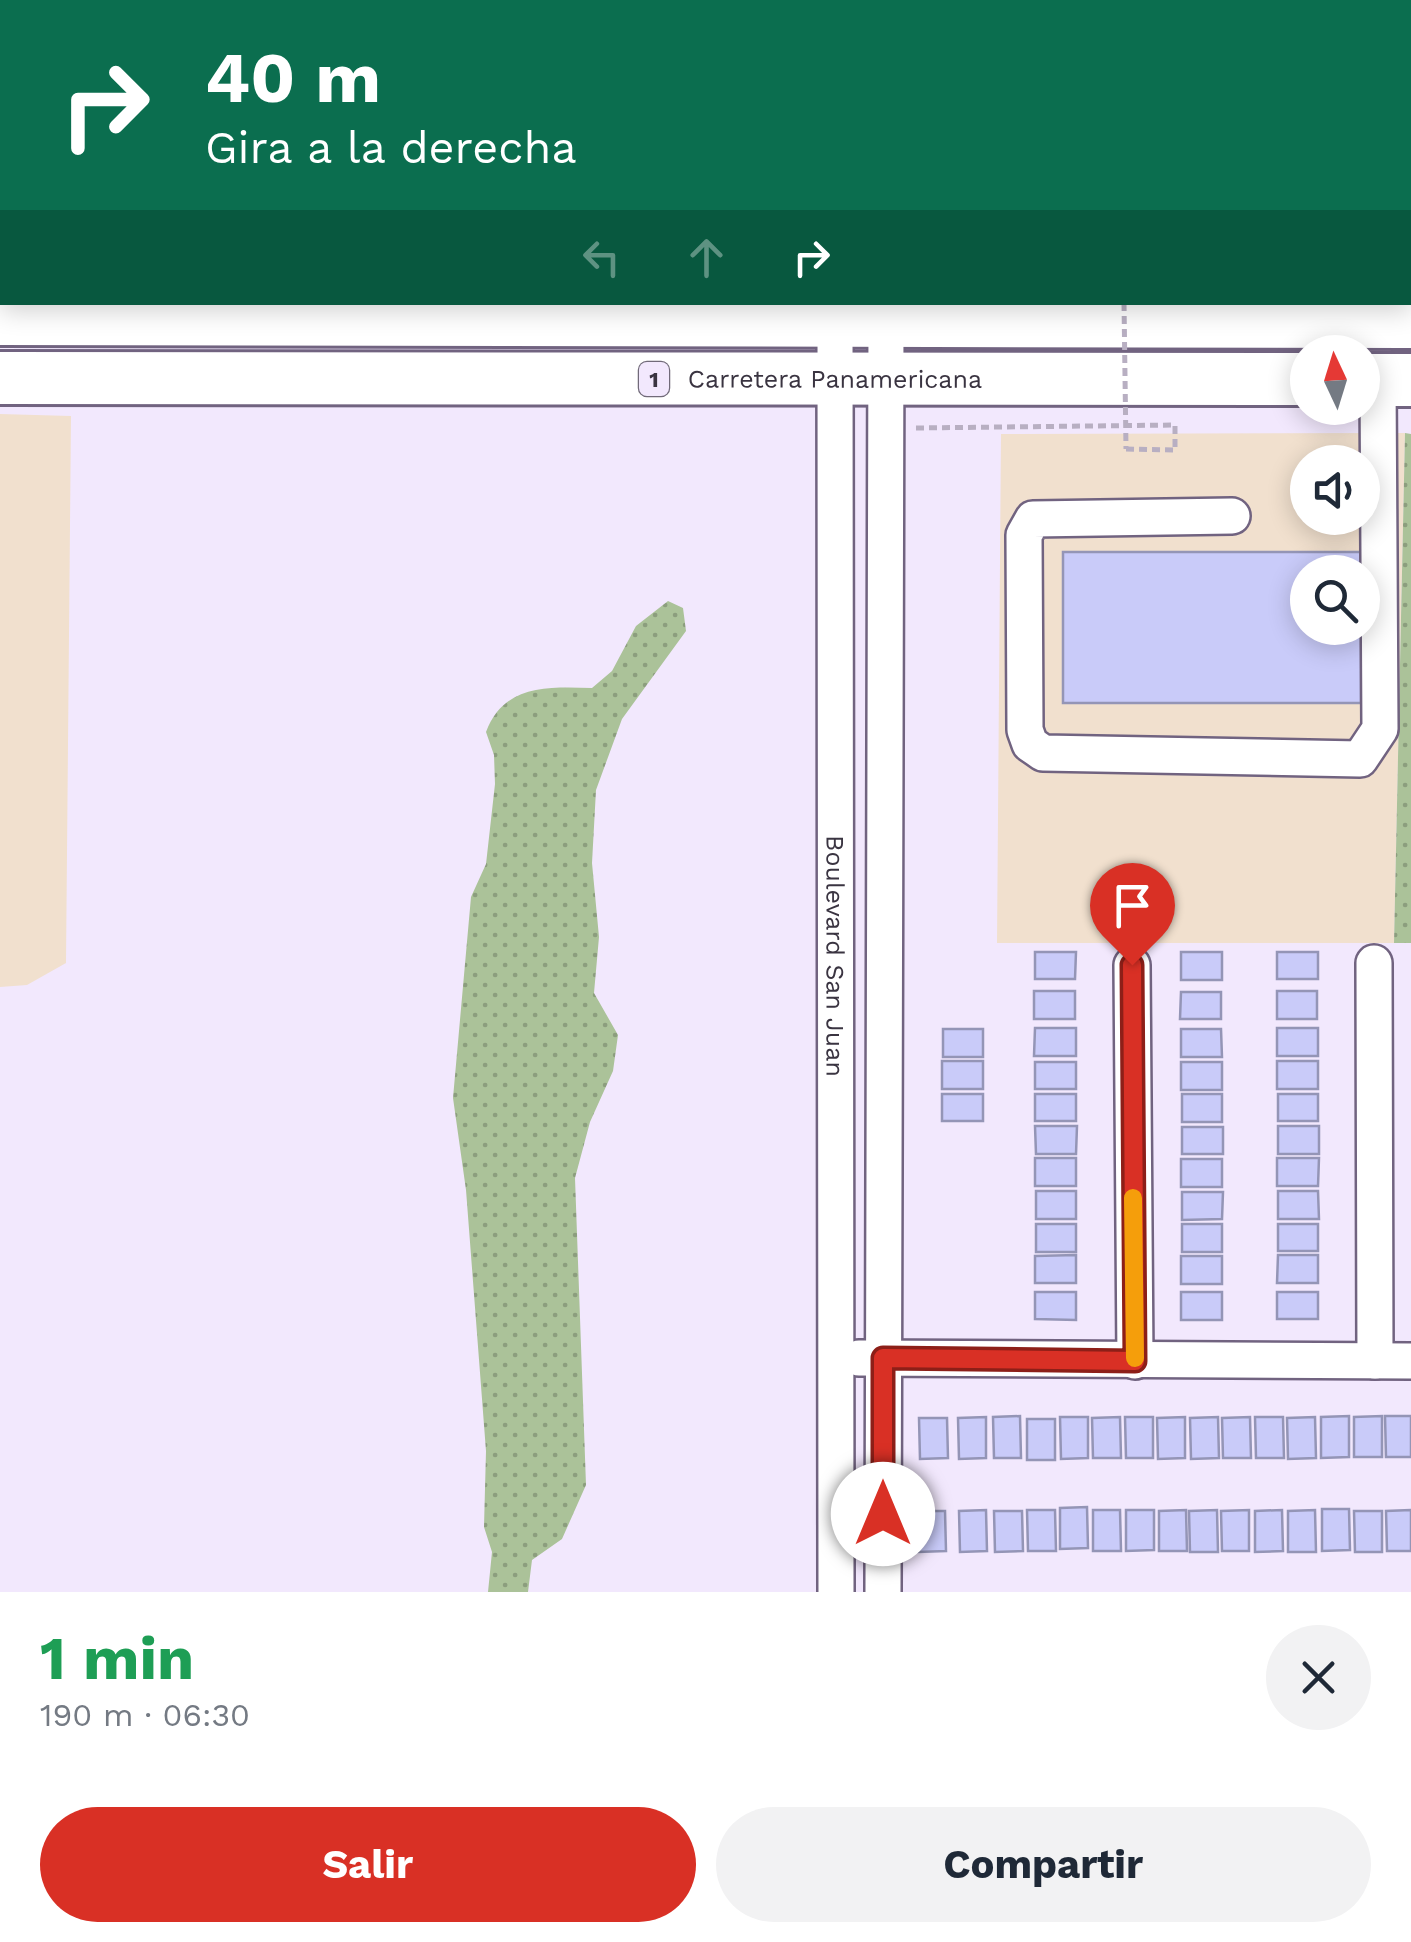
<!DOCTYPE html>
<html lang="es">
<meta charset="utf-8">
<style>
:root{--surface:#fff;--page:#f2f2f3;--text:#1f2937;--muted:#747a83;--accent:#d93025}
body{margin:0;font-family:"Work Sans",sans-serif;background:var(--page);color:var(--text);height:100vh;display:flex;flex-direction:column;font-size:38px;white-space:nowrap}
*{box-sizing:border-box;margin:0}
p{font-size:32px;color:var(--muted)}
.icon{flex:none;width:55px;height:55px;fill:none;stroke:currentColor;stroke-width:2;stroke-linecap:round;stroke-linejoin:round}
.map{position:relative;height:1592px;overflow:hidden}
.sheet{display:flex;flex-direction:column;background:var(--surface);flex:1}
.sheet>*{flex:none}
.hud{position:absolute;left:0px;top:0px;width:1412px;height:305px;box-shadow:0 5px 25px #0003;background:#0b6e4f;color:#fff;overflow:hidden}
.needle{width:65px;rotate:356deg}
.buttons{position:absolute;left:1290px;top:335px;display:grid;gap:20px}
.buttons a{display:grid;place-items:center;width:90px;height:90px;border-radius:50%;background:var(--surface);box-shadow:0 5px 25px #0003;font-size:50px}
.pin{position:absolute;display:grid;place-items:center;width:85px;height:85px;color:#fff;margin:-102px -42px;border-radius:50% 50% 50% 0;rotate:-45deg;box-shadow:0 0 10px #0007}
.pin .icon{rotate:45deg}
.me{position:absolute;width:110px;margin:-55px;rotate:0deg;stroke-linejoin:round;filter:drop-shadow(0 0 8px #0008)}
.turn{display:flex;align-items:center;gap:35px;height:210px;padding:0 40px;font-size:45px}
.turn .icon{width:130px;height:130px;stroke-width:2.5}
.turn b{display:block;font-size:70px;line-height:85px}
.lanes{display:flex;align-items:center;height:95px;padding:0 40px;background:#0003;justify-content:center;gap:50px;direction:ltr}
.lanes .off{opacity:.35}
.round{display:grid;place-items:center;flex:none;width:105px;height:105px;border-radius:52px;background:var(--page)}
.overview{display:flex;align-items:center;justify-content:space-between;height:170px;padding:0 40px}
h1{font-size:60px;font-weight:700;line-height:75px;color:#1e9e55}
.primary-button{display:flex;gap:20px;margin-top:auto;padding:20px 40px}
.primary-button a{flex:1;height:115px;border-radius:60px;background:var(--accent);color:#fff;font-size:40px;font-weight:700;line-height:115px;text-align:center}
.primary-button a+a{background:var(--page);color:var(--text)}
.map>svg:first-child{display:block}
</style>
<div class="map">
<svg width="1411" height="1592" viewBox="0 0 1411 1592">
<defs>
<pattern id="grass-dots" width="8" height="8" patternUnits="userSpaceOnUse" patternTransform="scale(2.5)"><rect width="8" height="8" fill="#abc299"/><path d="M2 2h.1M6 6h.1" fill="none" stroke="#8c9e7e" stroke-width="1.8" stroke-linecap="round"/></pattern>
</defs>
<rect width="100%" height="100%" fill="#f2e8fd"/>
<!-- commercial -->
<path fill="#f1e0ce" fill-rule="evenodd" d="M0,414l71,2 -5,547 -39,22 -27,2z
M1405,433l-11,510h-397l4,-509zM1308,462h54v56h-54zM1308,572h54v56h-54z"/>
<!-- grass -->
<path fill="url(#grass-dots)" d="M1405,433l6,1v509h-17z
M668,601l15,7 3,23 -64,88 -26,71 -4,73 7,74 -5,56 24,42 -5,36 -23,51 -15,56 11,307 -24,54 -30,21 -4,32h-40l4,-40 -8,-25 2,-76 -20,-261 -13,-92 18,-201 15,-33 9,-80 -1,-29 -8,-23c18,-48 62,-45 106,-44l20,-17 24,-45z"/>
<!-- building -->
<path fill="#c9cbf9" stroke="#9495b6" stroke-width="2.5" d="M1063,552h298v20h-53v56h53v75h-298z
M1035,952h41l-1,27h-40z
M1181,952h41v28h-41z
M1277,952h41v27h-41z
M1034,991h41v28h-41z
M1277,991h40v28h-40z
M1181,992h40v27h-41z
M1035,1028h41v28h-42z
M1277,1028h41v28h-41z
M943,1029h40v28h-40z
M1181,1029h40l1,28h-41z
M942,1061h41v28h-41z
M1277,1061h41v28h-41z
M1035,1062h41v27h-41z
M1181,1062h41v28h-41z
M942,1094h41v27h-41z
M1035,1094h41v27h-41z
M1182,1094h40v28h-40z
M1278,1094h40v27h-40z
M1035,1126h42l-1,28h-40z
M1278,1126h41v28h-41z
M1182,1127h41v27h-41z
M1035,1158h41v28h-41z
M1277,1158h42l-1,28h-41z
M1181,1159h41v28h-41z
M1036,1191h40v28h-40z
M1278,1191h40l1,28h-41z
M1182,1192h41l-1,27 -40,1z
M1036,1224h40v28h-40z
M1182,1224h40v28h-40z
M1278,1224h40v27h-40z
M1076,1255v28h-41v-27z
M1278,1255h40v28h-41z
M1181,1256h41v28h-41z
M1035,1292h41v28l-41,-1z
M1181,1292h41v28h-41z
M1277,1292h41v27h-41z
M1020,1416l1,42h-27l-1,-41z
M1349,1416v41l-28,1v-41z
M1382,1416v41h-28v-40z
M1385,1416h26v41h-25z
M986,1417v41l-27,1 -1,-41z
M1060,1417h28v41l-27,1z
M1120,1417l1,41h-28l-1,-40z
M1125,1417h28v41h-27z
M1185,1417v41l-27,1 -1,-41z
M1218,1417l1,41 -28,1 -1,-41z
M1250,1417l1,41h-28l-1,-40z
M1255,1417h28l1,41h-28z
M1315,1417l1,41 -28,1 -1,-41z
M919,1418h28l1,40 -28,1z
M1027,1419h28v41h-28z
M1087,1507l1,41 -28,1v-41z
M1322,1509h27l1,41 -28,1z
M986,1510l1,41 -27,1 -1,-41z
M1027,1510h28l1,41h-28z
M1093,1510h27l1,41h-28z
M1126,1510h28v40l-28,1z
M1186,1510l1,41h-28v-40z
M1217,1510l1,42h-28l-1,-41z
M1249,1510v41h-27l-1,-40z
M1282,1510l1,41 -28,1v-41z
M1315,1510l1,42h-28v-41z
M1411,1510v41h-24l-1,-40z
M917,1511h28l1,40 -28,1z
M994,1511h28l1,40 -28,1z
M1354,1511h28v41h-27z"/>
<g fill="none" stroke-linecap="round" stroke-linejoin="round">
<defs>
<g id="minor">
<path d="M202,0v2"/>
<path id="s1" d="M835,321l1,1271"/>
<path d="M1232,516l-199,3 -9,16 1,195 5,14 13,9 317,6 20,-30 -2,-349"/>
<path d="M1374,963l1,398"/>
<path d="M1132,965l3,396"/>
<path d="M859,1358l552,3"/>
<path d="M883,1592l3,-1271"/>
</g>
<g id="highway">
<path d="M0,319l1411,3"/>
<path id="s2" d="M0,378l1308,1"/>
<path d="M1362,380h49"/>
</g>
</defs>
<!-- minor casing -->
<use href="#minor" stroke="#716380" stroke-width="40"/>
<!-- highway casing -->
<use href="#highway" stroke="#716380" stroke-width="58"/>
<!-- path -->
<path stroke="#b8afc2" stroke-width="5" stroke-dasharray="8 5" stroke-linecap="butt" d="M658,0l1,2
M916,428l259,-3v25l-49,-1"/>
<!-- minor -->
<use href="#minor" stroke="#fff" stroke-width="35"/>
<!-- highway -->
<use href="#highway" stroke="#fff" stroke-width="52"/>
<!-- path-bridge -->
<path stroke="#b8afc2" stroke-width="5" stroke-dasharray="8 5" stroke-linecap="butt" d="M1124,303l2,146"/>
</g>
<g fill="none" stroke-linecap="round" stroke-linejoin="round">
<defs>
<path id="route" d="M883,1514v-156l252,3 -3,-396"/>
</defs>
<!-- route casing -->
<use href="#route" stroke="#8d1f18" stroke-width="25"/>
<!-- route -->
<use href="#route" stroke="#d93025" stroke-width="18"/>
<!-- slow -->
<path stroke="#f59e0b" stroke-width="18" d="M1133,1198l2,160"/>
</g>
<g text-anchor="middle" stroke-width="8" stroke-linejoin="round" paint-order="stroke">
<!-- shield labels -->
<rect fill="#f2e8fd" stroke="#716a79" stroke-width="2.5" x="639" y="362" width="30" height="34" rx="8"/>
<g font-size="22" font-weight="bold" fill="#3a3441">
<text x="654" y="387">1</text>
</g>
<!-- street labels -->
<g font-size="25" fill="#3a3441" stroke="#f2e8fd">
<text dy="9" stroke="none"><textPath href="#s2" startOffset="835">Carretera Panamericana</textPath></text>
<text dy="9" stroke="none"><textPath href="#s1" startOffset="635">Boulevard San Juan</textPath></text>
</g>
</g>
</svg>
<div class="buttons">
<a><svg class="needle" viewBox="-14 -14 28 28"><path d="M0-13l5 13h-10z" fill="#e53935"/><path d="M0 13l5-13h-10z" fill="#747a83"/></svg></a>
<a><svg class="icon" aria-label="sound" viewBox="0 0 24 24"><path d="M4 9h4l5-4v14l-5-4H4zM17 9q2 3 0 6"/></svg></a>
<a><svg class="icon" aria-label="search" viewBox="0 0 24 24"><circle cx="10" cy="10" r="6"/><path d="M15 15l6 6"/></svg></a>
</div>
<div class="pin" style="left:1132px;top:965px;background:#d93025"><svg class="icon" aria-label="arrive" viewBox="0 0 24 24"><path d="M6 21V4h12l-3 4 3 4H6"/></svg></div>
<svg class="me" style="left:883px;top:1514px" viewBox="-20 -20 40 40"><circle r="19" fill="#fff"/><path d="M0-13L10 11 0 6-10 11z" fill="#d93025"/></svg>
<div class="hud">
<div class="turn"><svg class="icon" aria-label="right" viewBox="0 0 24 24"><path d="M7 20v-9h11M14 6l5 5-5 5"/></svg><div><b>40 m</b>Gira a la derecha</div></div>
<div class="lanes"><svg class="icon off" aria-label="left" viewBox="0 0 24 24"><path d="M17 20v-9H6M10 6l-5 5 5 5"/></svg><svg class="icon off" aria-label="ahead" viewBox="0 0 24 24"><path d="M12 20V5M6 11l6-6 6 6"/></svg><svg class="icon" aria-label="right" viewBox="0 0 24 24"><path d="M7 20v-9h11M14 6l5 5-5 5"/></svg></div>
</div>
</div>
<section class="sheet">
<div class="overview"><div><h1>1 min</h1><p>190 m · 06:30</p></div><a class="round"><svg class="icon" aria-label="close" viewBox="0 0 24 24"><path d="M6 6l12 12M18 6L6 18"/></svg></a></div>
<div class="primary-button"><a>Salir</a><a>Compartir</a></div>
</section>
